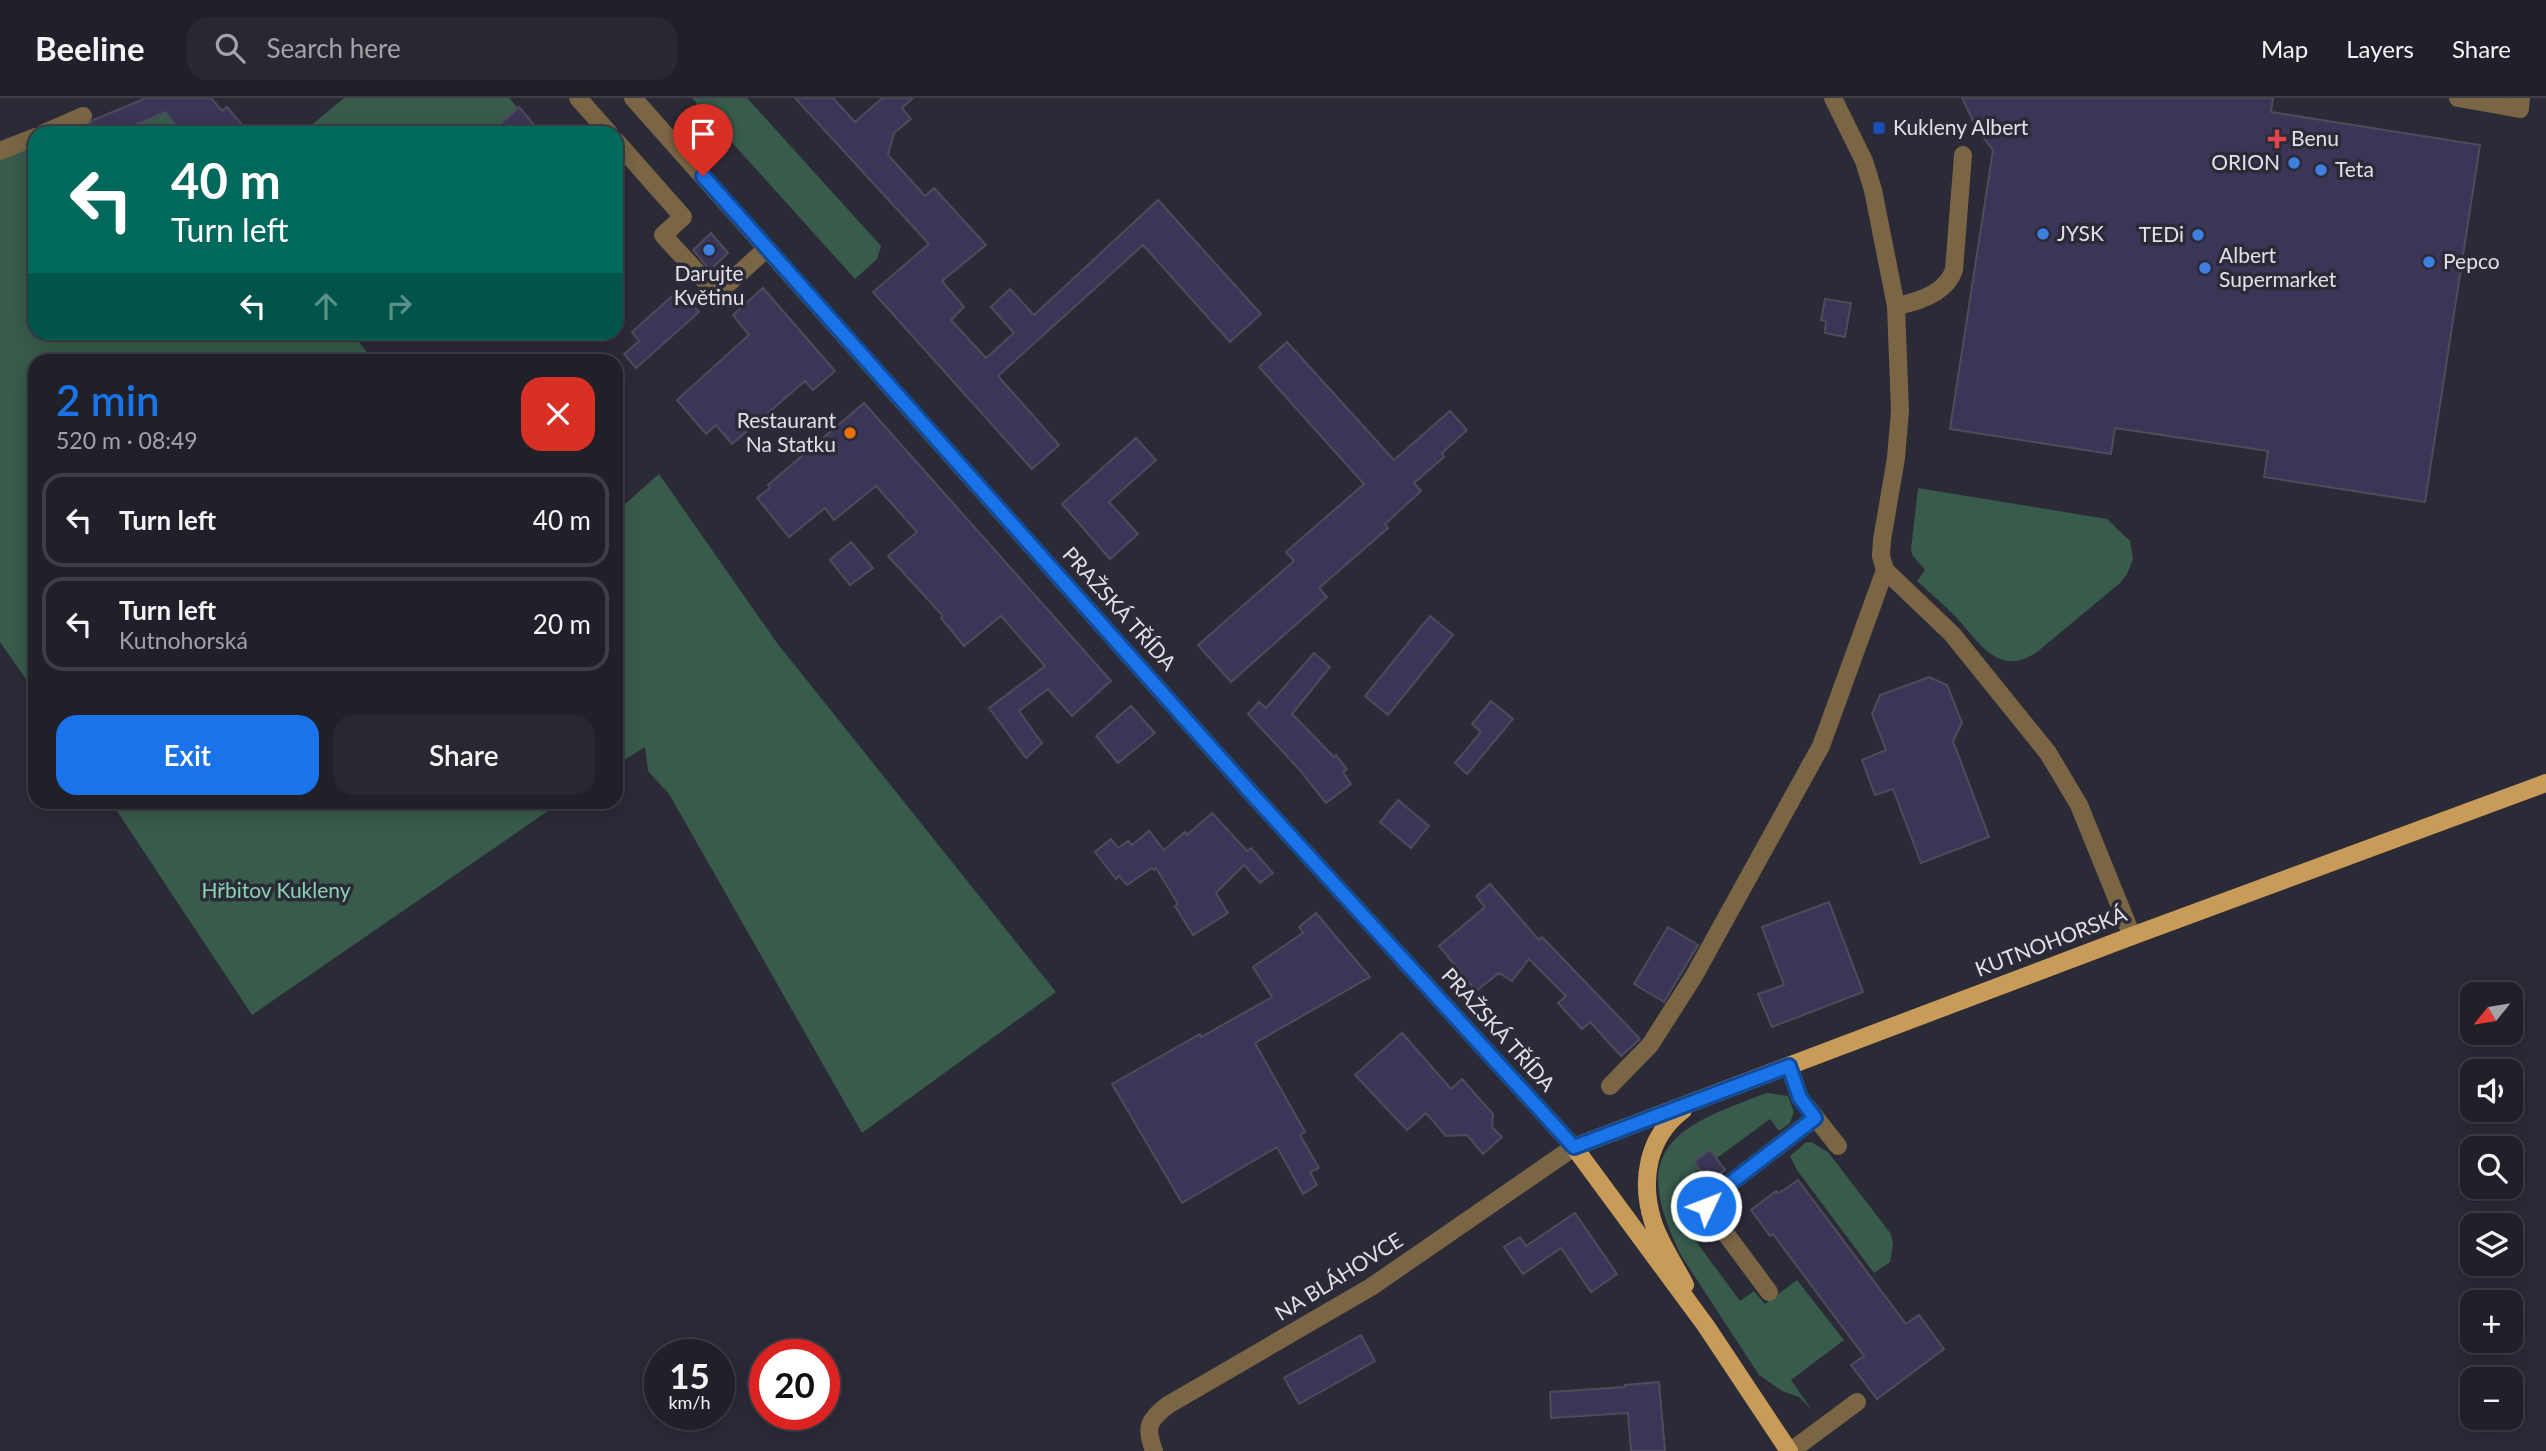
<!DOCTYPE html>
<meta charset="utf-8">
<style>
:root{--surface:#202029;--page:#282831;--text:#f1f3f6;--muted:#a2a3a8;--line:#3d3e46;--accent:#1a73e8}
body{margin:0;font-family:Lato,sans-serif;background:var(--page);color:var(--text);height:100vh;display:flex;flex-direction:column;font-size:26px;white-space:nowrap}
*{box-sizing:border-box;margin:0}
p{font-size:23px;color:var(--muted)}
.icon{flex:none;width:38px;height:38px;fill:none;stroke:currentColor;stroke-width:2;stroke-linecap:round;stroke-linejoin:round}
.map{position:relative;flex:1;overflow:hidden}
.details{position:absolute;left:28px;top:256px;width:595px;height:455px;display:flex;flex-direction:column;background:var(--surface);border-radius:21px;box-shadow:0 4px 18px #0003,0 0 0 2px var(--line)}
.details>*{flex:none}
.hud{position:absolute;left:28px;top:28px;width:595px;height:214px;border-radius:21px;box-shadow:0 4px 18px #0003,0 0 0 2px var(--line);background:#00695c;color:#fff;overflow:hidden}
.needle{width:46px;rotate:240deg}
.buttons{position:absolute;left:2460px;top:884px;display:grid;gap:14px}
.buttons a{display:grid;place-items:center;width:63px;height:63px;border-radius:14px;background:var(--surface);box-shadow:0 4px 18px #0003,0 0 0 2px var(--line);font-size:35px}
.speed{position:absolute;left:644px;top:1241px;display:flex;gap:14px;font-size:35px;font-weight:700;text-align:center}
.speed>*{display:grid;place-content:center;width:91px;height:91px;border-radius:50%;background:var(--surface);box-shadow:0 4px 18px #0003,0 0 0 2px var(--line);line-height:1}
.speed small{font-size:18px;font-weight:400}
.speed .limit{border:10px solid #d22;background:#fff;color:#111}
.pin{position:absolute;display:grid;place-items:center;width:60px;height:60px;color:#fff;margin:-72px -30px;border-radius:50% 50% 50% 0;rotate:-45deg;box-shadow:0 0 7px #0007}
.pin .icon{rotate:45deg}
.me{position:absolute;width:77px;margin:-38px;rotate:47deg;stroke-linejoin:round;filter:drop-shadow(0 0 5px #0008)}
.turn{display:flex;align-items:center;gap:24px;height:147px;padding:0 28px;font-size:32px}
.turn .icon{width:91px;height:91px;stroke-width:2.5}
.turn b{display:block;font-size:49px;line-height:60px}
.lanes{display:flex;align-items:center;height:66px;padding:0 28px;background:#0003;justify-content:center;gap:35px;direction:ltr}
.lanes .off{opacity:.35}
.round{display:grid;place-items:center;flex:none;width:74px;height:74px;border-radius:21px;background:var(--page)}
.overview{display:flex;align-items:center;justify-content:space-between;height:119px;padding:0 28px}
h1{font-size:42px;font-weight:600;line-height:52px;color:var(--accent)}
.cta{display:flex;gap:14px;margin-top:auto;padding:14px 28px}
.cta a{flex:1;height:80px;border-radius:21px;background:var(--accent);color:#fff;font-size:28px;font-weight:600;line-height:80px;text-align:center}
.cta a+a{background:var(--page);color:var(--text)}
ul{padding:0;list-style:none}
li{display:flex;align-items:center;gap:21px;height:94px;margin:0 14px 10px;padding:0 14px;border:4px solid var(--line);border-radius:21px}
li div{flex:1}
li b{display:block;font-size:26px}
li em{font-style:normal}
header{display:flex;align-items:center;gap:42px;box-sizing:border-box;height:98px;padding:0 35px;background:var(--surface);border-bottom:2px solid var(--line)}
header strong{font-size:33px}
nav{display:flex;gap:38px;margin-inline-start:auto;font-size:24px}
.search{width:490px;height:63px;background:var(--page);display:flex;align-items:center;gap:18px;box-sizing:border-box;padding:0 24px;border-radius:21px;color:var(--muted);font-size:26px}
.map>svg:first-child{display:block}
</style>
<header>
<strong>Beeline</strong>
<div class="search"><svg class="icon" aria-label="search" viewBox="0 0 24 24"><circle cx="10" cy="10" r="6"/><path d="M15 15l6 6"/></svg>Search here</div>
<nav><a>Map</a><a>Layers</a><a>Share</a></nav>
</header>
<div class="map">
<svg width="2546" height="1353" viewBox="0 0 2546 1353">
<rect width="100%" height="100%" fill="#2b2a37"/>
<!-- green -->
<path fill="#385b4c" d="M146,0l67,35h-151z
M344,0h165l9,10 -28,25h-188z
M692,0h55l134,148 -4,13 -22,20z
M35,46v188l317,1 21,27h-338v332l-35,-50v-483z
M659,376l118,169 279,349 -194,141 -193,-339 -21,-23 -3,-24 -29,18v-253z
M1918,390l189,31 23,22 3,18 -6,15 -7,9 -83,69c-41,27 -59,-13 -84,-38 -11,-11 -24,-22 -36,-33l8,-11 -12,-14 -2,-6z
M111,704h450l-309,213z
M1767,995l21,3 6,16 -4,11 -11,8 -9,-12 -53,39 -7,-8 -16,12 5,7 -16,12 1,44 56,76 14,-10 11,13 32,-24 47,60 -53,40 20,29 -12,-12 -17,-6 -23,-16 -77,-118c-54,-108 -11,-129 85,-164z
M1811,1044l17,10 63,82 2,10 -3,18 -16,11 -77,-103 -7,-14 15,-13z"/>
<!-- building -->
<path fill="#3b3657" stroke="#4d4c5a" stroke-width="2" d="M146,0h65l11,13 5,-4 22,26h-68l-15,-21 -50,21h-44l16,-7 5,-6z
M795,0h38l22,24 27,-24h31l-11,10 9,11 -17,14 -6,22 37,41 9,-8 52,57 -44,36 22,26 -13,13 35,38 28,-25 -23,-26 19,-18 24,26 124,-115 103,114 -31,28 -87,-97 -145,131 61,69 -27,24 -159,-177 56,-48z
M1962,0h311l-2,14 209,33 -55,357 -161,-25 4,-26 -153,-23 -4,26 -161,-25 43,-279 -15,-19z
M519,9l22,26h-51z
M711,135l17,20 -18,17 -17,-20z
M763,190l72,83 -22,19 -8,-9 -73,63 -16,-19 -10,9 -29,-34 72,-65 -16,-20z
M679,192l20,22 -63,56 -12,-14 15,-13 -7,-9z
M1825,201l26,4 -6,34 -20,-4 1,-12 -5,-1z
M1287,244l107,118 56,-49 17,19 -25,23 2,4 -30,26 7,8 -36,33 3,4 -69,60 8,9 -96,85 -33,-37 96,-84 -8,-9 78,-68 -105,-117z
M864,305l247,278 -39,35 -24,-27 -29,22 23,32 -16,15 -37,-50 56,-42 -44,-50 -37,30 -23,-28 2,-2 -55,-60 29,-24 -41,-46 -42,34 -9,-12 -36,29 -32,-39 13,-10 -2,-3z
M1136,340l20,22 -47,42 29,32 -28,25 -48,-55z
M851,444l22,26 -23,17 -20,-25z
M1430,518l23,19 -65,80 -23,-19z
M1314,555l16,14 -38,47 42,43 2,-2 11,14 -4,3 8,12 -25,19 -28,-35 -50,-54 11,-12 7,6z
M1929,579l18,8 15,38 -9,18 36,96 -68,26 -28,-74 -18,6 -13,-35 24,-10 -14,-36 8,-19z
M1491,603l22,18 -46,55 -12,-11 26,-31 -9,-8z
M1131,608l24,27 -37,30 -22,-27z
M1398,702l31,26 -18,22 -31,-26z
M1212,715l35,38 4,-3 22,25 -13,10 -16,-18 -28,28 12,20 -35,22 -18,-29 3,-2 -22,-36 -2,2 -2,-2 -25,17 -8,-9 -3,3 -21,-27 16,-13 7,9 10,-7 4,4 17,-14 15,19 21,-18 2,3z
M1490,786l49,56 3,-3 98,102 -19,17 -31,-34 -8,7 -24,-26 8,-7 -37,-37 -17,22 -13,-8 -23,18 -37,-45 46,-39 -9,-11z
M1829,804l34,90 -91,35 -14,-33 26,-9 -22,-58z
M1316,815l54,64 -115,66 50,89 -5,3 19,33 -9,4 7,13 -14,9 -26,-47 -95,56 -70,-119 88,-50 1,3 71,-40 -19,-30 50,-34 -4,-6z
M1668,829l30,18 -34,57 -30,-18z
M1402,935l49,56 11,-10 31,35 -1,13 10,10 -19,17 -16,-19 -21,1 -20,-23 -19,17 -52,-55z
M1710,1052l15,20 -16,12 -15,-20z
M1798,1082l108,144 13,-9 25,34 -67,50 -26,-34 13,-9 -91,-122 -3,2 -19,-26 25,-19 2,2 6,-3z
M1575,1115l42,61 -26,18 -30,-44 -38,26 -19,-27 16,-10 6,9z
M1361,1237l14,26 -76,43 -15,-26z
M1659,1284l6,69h-34l-3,-38 -77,5 -1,-26 75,-5v-2z"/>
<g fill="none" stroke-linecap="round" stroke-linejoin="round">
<!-- minor -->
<path stroke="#7a6545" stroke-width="18" d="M578,0l31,35
M633,0l619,696 322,353 -203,140 -203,118c-20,15 -23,22 -14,46
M1833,0l31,63 9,29 23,116 4,105 -4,47 -14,82 -1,16 4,14 67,64 96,119 31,52 53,131
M2458,0l62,11 1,-11
M44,35l39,-17
M616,43l67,76 -20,18 54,59 50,-46
M0,53l35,-14
M1896,208c22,-4 50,-13 58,-36l9,-115
M1789,968l11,32 38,48
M1610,988l40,-41 44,-69 127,-230 64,-176
M1769,1194l-60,-81 -3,-5 1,-5 108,-83
M1791,1353l66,-49"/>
<!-- major -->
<path stroke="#c89c58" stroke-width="18" d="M1683,1012c-36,27 -43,71 -30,112 7,22 22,43 32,63
M1789,1353l-83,-125 -132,-179 558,-211 414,-153"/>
</g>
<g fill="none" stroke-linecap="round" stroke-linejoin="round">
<defs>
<path id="route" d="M703,78l549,618 322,353 215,-81 11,32 15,20 -108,83 -1,5"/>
</defs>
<!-- route casing -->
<use href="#route" stroke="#114b97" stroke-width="18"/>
<!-- route -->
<use href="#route" stroke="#1a73e8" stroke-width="12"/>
</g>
<!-- markers -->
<rect fill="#1a4fb4" stroke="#2b2a37" stroke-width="2.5" x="1872" y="23" width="14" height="14" rx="3.5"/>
<path fill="#e0444e" stroke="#2b2a37" stroke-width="2.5" d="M2273.5 30.5h7v7h7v7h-7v7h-7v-7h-7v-7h7z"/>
<g fill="#3f7fe0" stroke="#2b2a37" stroke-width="2.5">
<circle cx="2294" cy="65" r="7"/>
<circle cx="2321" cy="72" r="7"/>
<circle cx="2043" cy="136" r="7"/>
<circle cx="2198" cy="137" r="7"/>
<circle cx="709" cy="152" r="7"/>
<circle cx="2429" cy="164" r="7"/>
<circle cx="2205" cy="170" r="7"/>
</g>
<circle fill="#e8710a" stroke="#2b2a37" stroke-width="2.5" cx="850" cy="335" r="7"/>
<g text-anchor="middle" stroke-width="7" stroke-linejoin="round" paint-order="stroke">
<!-- poi labels -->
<g font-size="21" fill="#e0e0e8" stroke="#2b2a37" text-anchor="start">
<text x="1893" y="37">Kukleny Albert</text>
<text x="2291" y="48">Benu</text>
<text x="2280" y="72" text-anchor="end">ORION</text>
<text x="2335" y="79">Teta</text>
<text x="2057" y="143">JYSK</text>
<text x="2184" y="144" text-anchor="end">TEDi</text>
<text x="2219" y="165">Albert<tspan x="2219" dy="24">Supermarket</tspan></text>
<text x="2443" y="171">Pepco</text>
<text x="709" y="183" text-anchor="middle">Darujte<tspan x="709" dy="24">Květinu</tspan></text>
<text x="836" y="330" text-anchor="end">Restaurant<tspan x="836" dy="24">Na Statku</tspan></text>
</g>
<!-- street labels -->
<g font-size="21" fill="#e0e0e8" stroke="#2b2a37">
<text transform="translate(1119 511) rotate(48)" y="7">PRAŽSKÁ TŘÍDA</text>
<text transform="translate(2051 844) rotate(-21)" y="7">KUTNOHORSKÁ</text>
<text transform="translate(1498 932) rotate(48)" y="7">PRAŽSKÁ TŘÍDA</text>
<text transform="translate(1339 1179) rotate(-32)" y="7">NA BLÁHOVCE</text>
</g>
<!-- park labels -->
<g font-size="21" fill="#89d3b3" stroke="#2b2a37">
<text x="276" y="800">Hřbitov Kukleny</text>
</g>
</g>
</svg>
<div class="buttons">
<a><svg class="needle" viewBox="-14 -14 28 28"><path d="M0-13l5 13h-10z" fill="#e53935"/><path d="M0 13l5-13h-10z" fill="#a2a3a8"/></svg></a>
<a><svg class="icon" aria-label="sound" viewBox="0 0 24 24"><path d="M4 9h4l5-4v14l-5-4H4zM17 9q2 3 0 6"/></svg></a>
<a><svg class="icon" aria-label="search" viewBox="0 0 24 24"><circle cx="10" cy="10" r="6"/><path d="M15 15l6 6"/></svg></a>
<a><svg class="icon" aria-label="layers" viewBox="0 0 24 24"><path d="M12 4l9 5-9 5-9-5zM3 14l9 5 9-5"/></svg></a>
<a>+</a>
<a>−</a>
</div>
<div class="speed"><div>15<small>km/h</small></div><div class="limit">20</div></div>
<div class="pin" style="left:703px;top:78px;background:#d93025"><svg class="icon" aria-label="arrive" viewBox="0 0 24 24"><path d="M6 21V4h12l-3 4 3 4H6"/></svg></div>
<svg class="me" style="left:1706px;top:1108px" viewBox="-20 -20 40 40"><circle r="17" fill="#1a73e8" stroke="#fff" stroke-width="3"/><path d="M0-11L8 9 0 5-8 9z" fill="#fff"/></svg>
<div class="hud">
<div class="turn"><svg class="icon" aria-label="left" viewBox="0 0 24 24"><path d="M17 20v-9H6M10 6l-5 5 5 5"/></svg><div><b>40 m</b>Turn left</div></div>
<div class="lanes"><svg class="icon" aria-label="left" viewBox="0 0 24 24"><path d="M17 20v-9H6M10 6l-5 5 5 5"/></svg><svg class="icon off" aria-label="ahead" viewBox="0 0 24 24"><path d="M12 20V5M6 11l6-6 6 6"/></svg><svg class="icon off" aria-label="right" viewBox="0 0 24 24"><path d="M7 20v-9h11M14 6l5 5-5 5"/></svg></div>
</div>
<section class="details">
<div class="overview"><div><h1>2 min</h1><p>520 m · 08:49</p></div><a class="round" style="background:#d93025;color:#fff"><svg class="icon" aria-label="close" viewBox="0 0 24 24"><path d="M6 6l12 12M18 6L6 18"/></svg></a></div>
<ul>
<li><svg class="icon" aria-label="left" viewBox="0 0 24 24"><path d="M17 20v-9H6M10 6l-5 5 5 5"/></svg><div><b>Turn left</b></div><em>40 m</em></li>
<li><svg class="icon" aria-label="left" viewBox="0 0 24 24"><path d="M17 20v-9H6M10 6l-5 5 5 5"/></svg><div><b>Turn left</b><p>Kutnohorská</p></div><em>20 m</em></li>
</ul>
<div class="cta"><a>Exit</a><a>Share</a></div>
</section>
</div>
